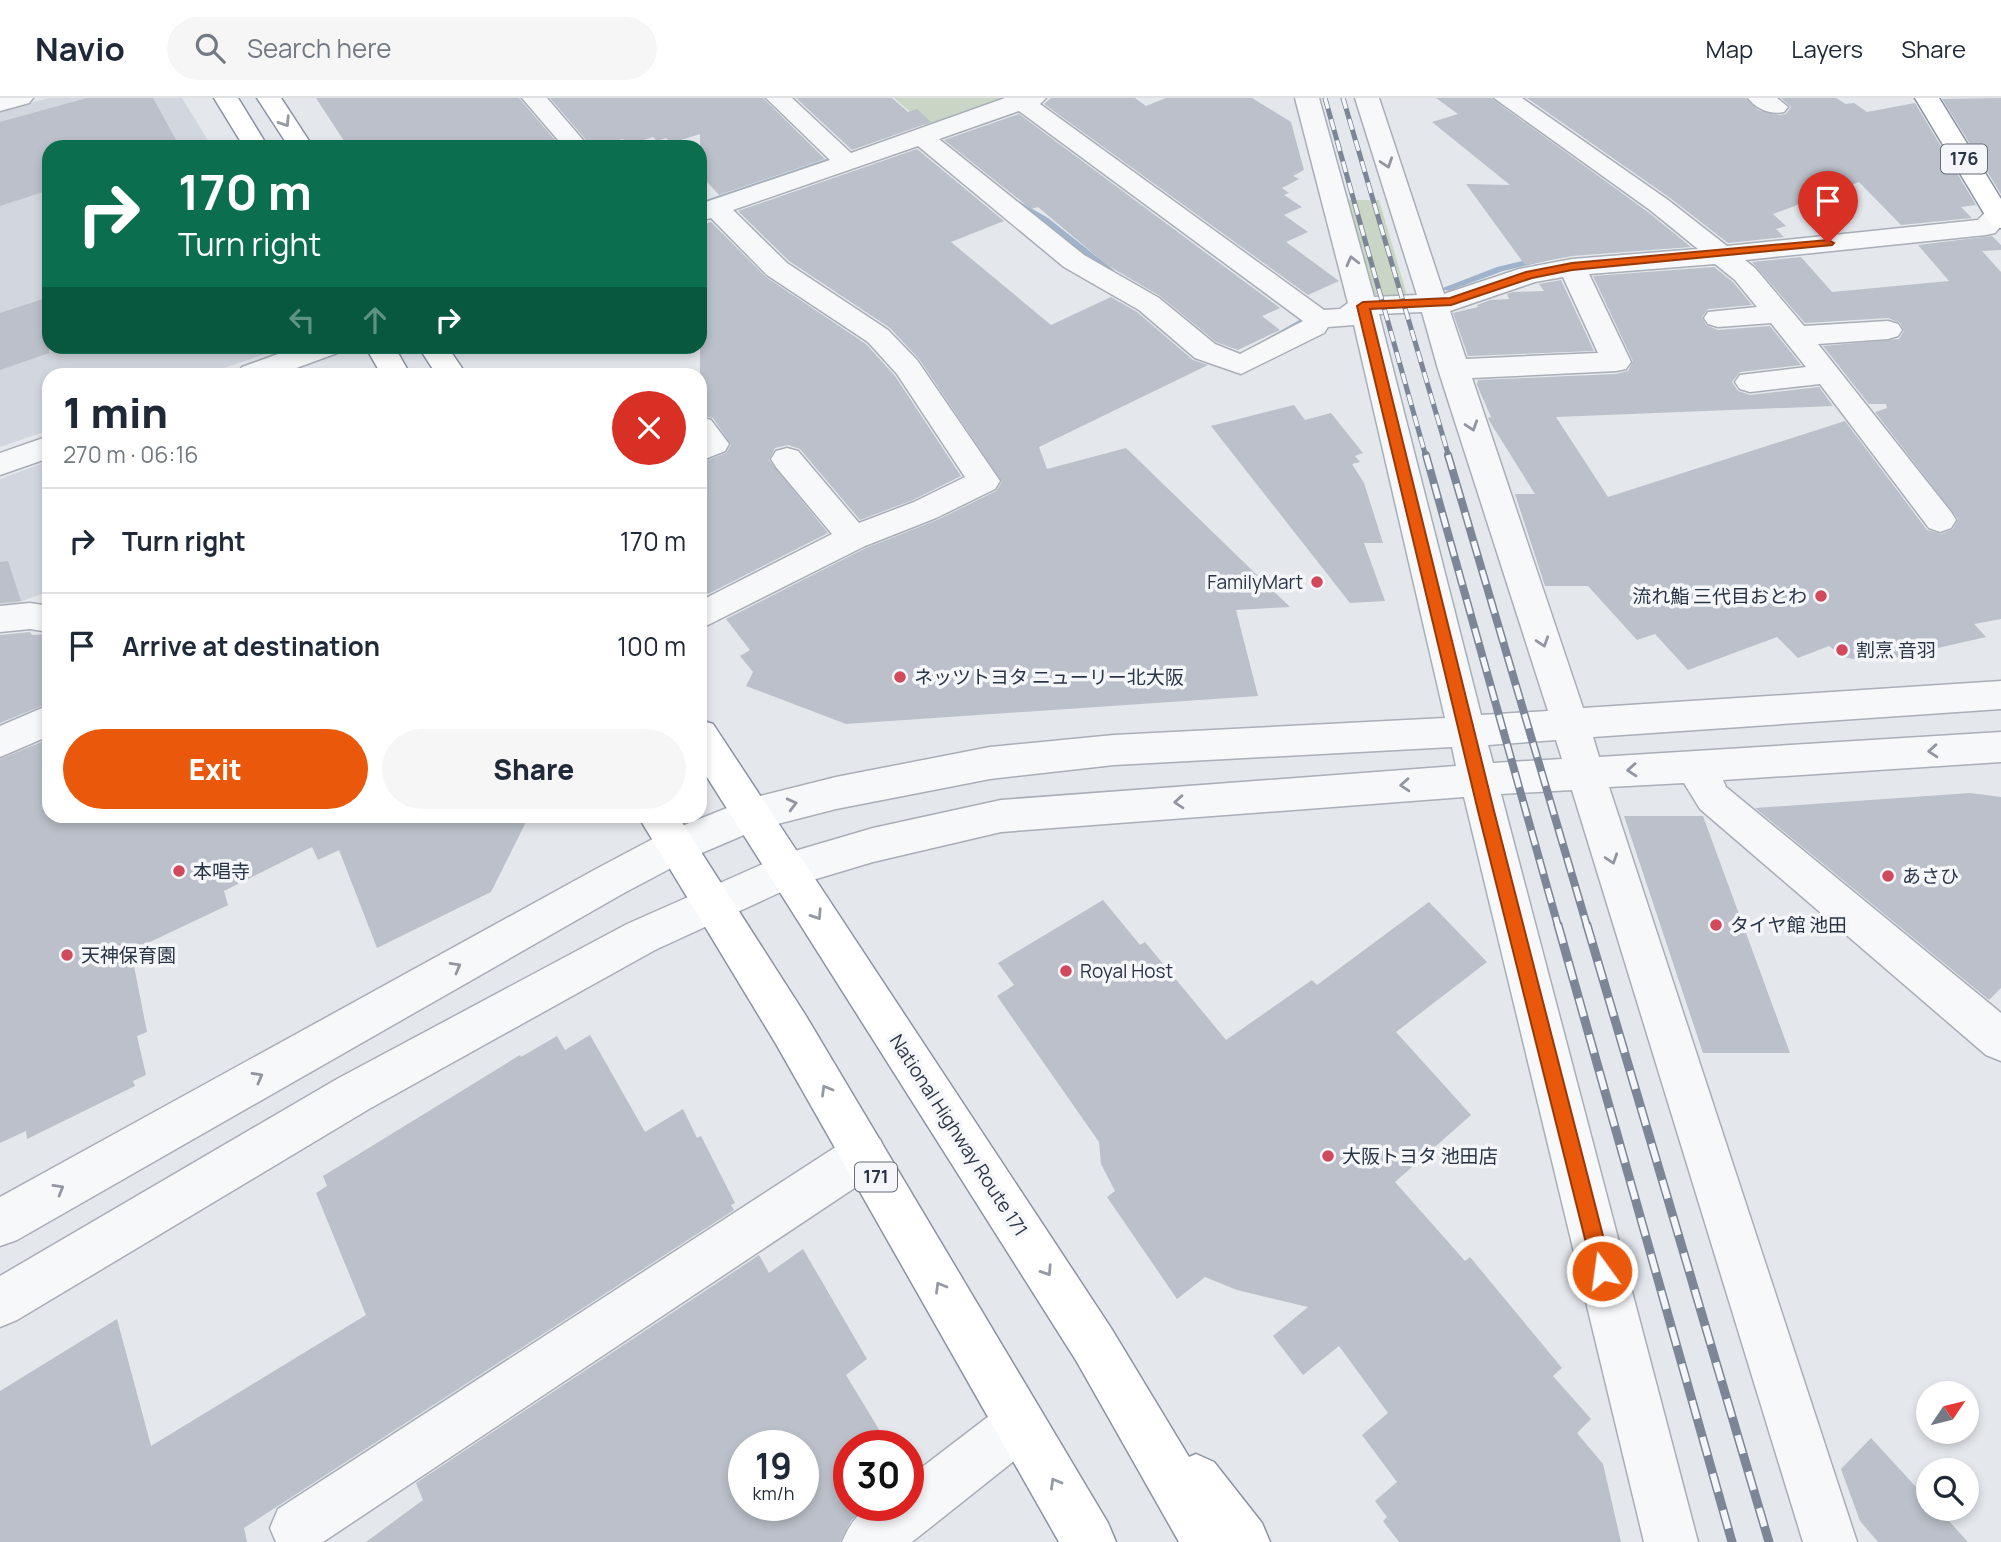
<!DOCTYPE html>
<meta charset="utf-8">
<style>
:root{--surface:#fff;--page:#f6f6f7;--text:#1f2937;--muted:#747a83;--line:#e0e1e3;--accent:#ea580c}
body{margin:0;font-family:Manrope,"Noto Sans JP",sans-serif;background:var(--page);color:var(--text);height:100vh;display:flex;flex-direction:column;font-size:26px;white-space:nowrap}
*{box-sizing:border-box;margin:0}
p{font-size:23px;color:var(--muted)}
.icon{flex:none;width:38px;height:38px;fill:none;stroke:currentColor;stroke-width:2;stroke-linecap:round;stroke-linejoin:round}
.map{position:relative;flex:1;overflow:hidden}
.drawer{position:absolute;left:42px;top:270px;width:665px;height:455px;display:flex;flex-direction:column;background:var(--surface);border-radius:21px;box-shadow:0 4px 10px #0003}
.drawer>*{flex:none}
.guide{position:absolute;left:42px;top:42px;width:665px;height:214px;border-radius:21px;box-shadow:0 4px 10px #0003;background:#0b6e4f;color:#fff;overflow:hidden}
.needle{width:46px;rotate:55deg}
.tools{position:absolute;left:1916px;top:1283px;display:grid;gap:14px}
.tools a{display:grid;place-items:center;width:63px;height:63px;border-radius:50%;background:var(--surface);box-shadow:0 4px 10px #0003;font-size:35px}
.speed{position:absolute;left:728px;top:1332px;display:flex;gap:14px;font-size:35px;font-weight:700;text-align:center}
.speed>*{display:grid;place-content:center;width:91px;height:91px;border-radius:50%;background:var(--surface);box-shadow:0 4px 10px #0003;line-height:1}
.speed small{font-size:18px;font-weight:400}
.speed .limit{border:10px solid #d22;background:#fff;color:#111}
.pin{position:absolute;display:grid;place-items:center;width:60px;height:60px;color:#fff;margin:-72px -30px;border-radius:50% 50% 50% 0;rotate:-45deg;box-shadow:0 0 7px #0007}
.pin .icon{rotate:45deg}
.me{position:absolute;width:77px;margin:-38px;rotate:346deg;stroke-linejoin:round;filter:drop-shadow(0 0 5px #0008)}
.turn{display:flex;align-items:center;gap:24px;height:147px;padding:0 21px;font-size:32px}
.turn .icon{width:91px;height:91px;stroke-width:2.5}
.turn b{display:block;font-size:49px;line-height:60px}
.lanes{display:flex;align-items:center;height:66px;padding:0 21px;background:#0003;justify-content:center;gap:35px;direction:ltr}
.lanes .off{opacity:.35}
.round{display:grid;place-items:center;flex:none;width:74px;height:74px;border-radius:37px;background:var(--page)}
.summary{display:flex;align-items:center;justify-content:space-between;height:119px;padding:0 21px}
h1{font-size:42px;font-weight:800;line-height:52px}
.cta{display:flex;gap:14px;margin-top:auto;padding:14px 21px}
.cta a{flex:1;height:80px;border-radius:42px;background:var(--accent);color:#fff;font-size:28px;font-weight:800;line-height:80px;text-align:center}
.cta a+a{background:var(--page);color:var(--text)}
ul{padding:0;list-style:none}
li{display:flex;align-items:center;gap:21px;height:105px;padding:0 21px;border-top:2px solid var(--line)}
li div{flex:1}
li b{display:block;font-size:26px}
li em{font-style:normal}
header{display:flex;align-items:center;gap:42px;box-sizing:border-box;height:98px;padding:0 35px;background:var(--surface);border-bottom:2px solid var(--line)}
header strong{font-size:33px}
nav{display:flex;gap:38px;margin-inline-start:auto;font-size:24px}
.search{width:490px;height:63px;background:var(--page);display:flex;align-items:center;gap:18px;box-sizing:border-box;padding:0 24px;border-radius:38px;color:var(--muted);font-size:26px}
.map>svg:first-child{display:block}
</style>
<header>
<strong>Navio</strong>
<div class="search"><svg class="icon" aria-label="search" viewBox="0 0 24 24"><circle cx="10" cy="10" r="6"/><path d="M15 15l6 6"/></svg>Search here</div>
<nav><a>Map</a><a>Layers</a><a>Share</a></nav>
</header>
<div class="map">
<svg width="2001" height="1444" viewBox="0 0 2001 1444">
<rect width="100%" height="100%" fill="#e4e7ec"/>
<!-- built -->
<path fill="#d2d6de" d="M49,0h133l30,49h-163v199l237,1 -80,27h-157v56l-49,17v-336z
M49,363v130l-32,12 -17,2v-126z"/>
<!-- green -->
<path fill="#c9d6c5" d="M894,0h108l3,2 -77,27z
M1348,102h31l28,95h-33z"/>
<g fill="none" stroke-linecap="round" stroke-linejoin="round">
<!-- stream -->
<path fill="#9fb4cc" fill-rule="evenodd" d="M841,56l5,3 -2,2 -144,49v-6z
M1010,98l38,22 67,53v4h-6l-67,-53 -35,-21v-4z
M1542,158l5,3 -2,2 -42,10 -54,20 -9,-2 57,-22z
M1303,220l5,3 -1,2 -44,25 -4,1 -5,-3z"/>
</g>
<!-- building -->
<path fill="#bbc0ca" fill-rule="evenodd" d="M87,0h66l27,49h-131v43l-49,16v-84z
M316,0h203l42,49h-213z
M550,0h213l62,61 -106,36 -19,-21v-40l-29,9 -5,-5 -9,3 -4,-4 -25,8 -5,-6 -31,8z
M796,0h96l16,14 9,-3 14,13 -79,28z
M1051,0h84l11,8 20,-8h86l39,24 13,48 -11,6 6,3 -17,9 7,5 -5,2 18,12 -18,8 24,17 -22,10 53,39 -31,14 -264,-191z
M1436,0h55l157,114 43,35 -119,9 -47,9 -59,-81 44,1 -78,-63 26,-8z
M1527,0h218l13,12 21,5 7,-1 5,-7 -10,-9h55l10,6 8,-1 13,9 48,-9 61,102 -15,2 11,11 -71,7 -42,-43 -86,32 13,12 -10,3 8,8 -56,6 -58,-45z
M2001,0v96l-59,-95z
M1019,16l261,194 -18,8 18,14 -42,20 -22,-8 -56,-46 -53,-31 -69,-58 -7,2 -87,-69z
M917,51l87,72 -53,21 100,83 60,-28 26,15 56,48 15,5 -169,82 8,22 79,-21 164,159 -54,3 22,86 -412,28 -100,-38 7,-14 -13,-16 10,-6 -24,-31 140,-71 71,-28 59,-29 6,-9 -83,-123 -29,-31 -101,-67 -51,-50z
M711,124l55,55 100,67 29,32 66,100 -48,24 -53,20 -60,-71 -12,-4 -13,3 -6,12 59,73 -120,61 -8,-10v-121l26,-10 5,-8 -18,-27 -13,-3v-189z
M1992,138l9,9v5l-19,1 19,21v347l-27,5 12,13 -92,21 -7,-8 -29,10 -14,-3 -15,-11 -31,12 -21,-21 -89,33 -33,-36 -18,6 -49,-54h-43l-30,-92h20l-45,-72 -2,-4 3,-1 -14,-32 1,-5 138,-6 12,-3 5,-10 -40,-85 121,-9 19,15 19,23 -44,4 -6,8 4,8 12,5 52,-4 31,39 -61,7 -8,10 6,9 12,4 69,-8 14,19 -277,11 52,80 237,-76 82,109 14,4 12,-5 5,-10 -83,-107 12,-4 -1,-4h-17l-46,-58 76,-7 5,-8 -4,-8 -12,-5 -83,5 -53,-61 49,-5 31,35 117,-11 -31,-36z
M1561,182l33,71 -126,5 -15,-43 25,-6 -1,-2 13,-5 19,-1 -2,-5 6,-2 31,-1 -5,-7z
M49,199v56l-49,17v-57z
M1294,307l11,15 26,-7 32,40 -8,3 5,6 -8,2 12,19 19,60h-19l21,58 -35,2 -139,-177z
M8,463l13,40 -21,2v-41z
M30,534l2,3 17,-1v69l-49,20v-88z
M49,641v77h480l-38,76 -114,56 -38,-98 -21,10 -6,-13 -88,44 4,14 -97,46 16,81 -10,4 9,39 -13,6 2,5 -108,53 -1,-8 -26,12v-384z
M1970,695l31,4v191l-12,12 -234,-192z
M1624,718h79l87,237h-87z
M1103,802l37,45 5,-3 81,98 86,-60 5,5 112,-83 58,60 -91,70 75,83 -76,67 70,79 5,-4 92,111 -9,8 38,43 -14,14 26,31 18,78h-222l-16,-21 4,-4 -12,-16 22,-19 -35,-47 26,-22 -49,-67 -36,29 -30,-39 35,-29 -71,-17 -32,-13 -28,22 -70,-102 8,-6 -14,-27 -2,-22 -102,-146 17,-11 -16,-22z
M590,937l55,97 38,-23 14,29 4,-2 34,67 -4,2 3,5 -490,318 3,14h-247v-151l117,-72 34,127 215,-131 -50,-122 11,-7 -4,-10 197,-121 1,2 36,-21 8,14z
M803,1151l64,110 -21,16 43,71h-40v59h24l-21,14 -12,23h-474l57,-42 -7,-17 343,-228 10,18zM744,1348h59v59h-59z
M1871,1340l57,62v8h9l31,34h-90l-18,-21 -19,-52z"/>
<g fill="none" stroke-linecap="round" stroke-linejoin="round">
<defs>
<path id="minor" d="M0,0h33l-4,5 -29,8z
M522,0h25l42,49h-25z
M766,0h26l59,55 154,-55h41l-6,6 284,206 16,-1 8,-6 -53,-205h24l55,199 43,-2 -62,-197h24l65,196 75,-25 53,-10 126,-10 -48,-39 -156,-112h28l146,102 59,46 251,-26 14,-15 9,-2v23l-6,7 -9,2 -241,25 10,8 49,58 84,-5 10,3 4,6 -4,6 -10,3 -70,5 133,168 5,8 -5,8 -11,4 -11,-4 -109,-144 -70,8 -10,-3 -5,-7 5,-7 66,-8 -35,-44 -53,4 -10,-3 -4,-6 4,-6 49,-5 -22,-27 -20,-16 -126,10 42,88 -5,7 -10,2 -144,7 111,330 418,-27v28l-408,28 6,20 402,-25v30l-278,18 3,7 275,226v48l-15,-6 -286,-246 -16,-26 -75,4 248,755h-54l-231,-752 -71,4 197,748h-54l-180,-745 -463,35 -128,30 -77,23 -141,65 -286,159 -352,211 -17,7v-51l337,-197 290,-155 161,-71 85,-25 128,-28 455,-34 -4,-19 -338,18 -124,14 -154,30 -78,20 -68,29 -66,35 -607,347 -17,6v-49l596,-328 66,-35 90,-36 84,-21 154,-30 124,-12 331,-17 -91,-393 -26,2 -4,6 -83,41 -46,-16 -56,-48 -75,-43 -146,-121 -185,64 54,53 101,67 29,30 83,121 -5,8 -59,29 -71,28 -165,83v-28l132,-67 -56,-67 -5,-8 5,-8 11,-3 11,3 61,72 55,-21 51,-25 -68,-103 -29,-32 -101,-67 -56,-57 -11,3v-17l130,-44zM1019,13l284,210 -63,33 -25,-10 -56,-46 -75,-43 -145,-116zM1563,179l35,76 -132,6 -16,-48 85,-29zM1422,214l16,57 110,342 -67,4 -102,-401zM1556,642l6,19 -69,4 -5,-18z
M1748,0h29l11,9 -4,5c-13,3 -28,-3 -36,-14z
M300,248h44l-4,6 -60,22h-43l5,-7z
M700,319l11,3 18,24 -4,7 -25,10z
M49,338v22l-49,17v-22z
M30,505l19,3v26l-19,-3 -30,3v-26z
M49,607v31l-49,21v-31z
M864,1034l16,7 7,16 -7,16 -557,371h-47l-6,-14 8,-19 570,-370z
M1020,1301l18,7 7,18 -7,18 -126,100h-70c16,-37 29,-37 66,-37v-27l94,-72z"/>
<path id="highway" d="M214,0h24l30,49h-24z
M257,0h24l32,49h-24z
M1915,0h24l62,101v29l-9,-2 -4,-6z
M365,248h29l16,28h-29z
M418,248h29l19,28h-30z
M700,622l13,4 398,604 78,129 7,-3 18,8 48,61 8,19h-91l-102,-180 -377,-596z
M638,718h40l128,200 302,507 8,19h-57l-283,-498z"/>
</defs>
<!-- minor casing -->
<use href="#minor" stroke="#a9aeb7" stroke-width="3"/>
<!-- highway casing -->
<use href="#highway" stroke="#8b94a3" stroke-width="3"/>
<!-- minor -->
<use href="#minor" fill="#f7f8fa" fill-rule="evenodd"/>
<!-- highway -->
<use href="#highway" fill="#fff" fill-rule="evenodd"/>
<defs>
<path id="rail-far2" d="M1325,0l101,359
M1343,0l106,359"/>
<path id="rail-far1" d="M1426,357l132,471
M1448,357l139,471"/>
<path id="rail" d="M1558,827l174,617
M1587,827l182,617"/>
</defs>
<!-- rail-far2 casing -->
<use href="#rail-far2" stroke="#7d8696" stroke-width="5"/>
<!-- rail-far1 casing -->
<use href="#rail-far1" stroke="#7d8696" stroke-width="8"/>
<!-- rail casing -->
<use href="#rail" stroke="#7d8696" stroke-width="9"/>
<!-- rail-far2 -->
<use href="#rail-far2" stroke="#f4f6f9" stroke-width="3.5" stroke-dasharray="11" stroke-linecap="butt"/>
<!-- rail-far1 -->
<use href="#rail-far1" stroke="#f4f6f9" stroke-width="5" stroke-dasharray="15" stroke-linecap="butt"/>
<!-- rail -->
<use href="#rail" stroke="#f4f6f9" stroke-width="6" stroke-dasharray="19" stroke-linecap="butt"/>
</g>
<!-- one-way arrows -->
<defs><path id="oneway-chevron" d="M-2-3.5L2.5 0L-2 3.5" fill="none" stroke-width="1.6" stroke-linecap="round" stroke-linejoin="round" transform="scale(1.75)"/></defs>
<g stroke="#959aa2">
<use href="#oneway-chevron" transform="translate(285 24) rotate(57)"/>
<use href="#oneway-chevron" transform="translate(817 817) rotate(57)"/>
<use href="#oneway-chevron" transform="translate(826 992) rotate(-120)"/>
<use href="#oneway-chevron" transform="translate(1047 1173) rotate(57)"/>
<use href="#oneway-chevron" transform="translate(940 1189) rotate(-120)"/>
<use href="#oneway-chevron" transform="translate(1055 1385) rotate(-120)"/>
</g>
<g stroke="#9196a0">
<use href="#oneway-chevron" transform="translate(1387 65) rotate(72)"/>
<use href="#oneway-chevron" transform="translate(1352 163) rotate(-104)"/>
<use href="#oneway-chevron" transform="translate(1472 328) rotate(72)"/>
<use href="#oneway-chevron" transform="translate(1543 544) rotate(72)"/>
<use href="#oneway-chevron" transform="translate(1933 653) rotate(176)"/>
<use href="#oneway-chevron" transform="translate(1632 672) rotate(176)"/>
<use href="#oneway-chevron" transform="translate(1405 687) rotate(176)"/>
<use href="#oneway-chevron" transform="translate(1179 704) rotate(176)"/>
<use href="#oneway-chevron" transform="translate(792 706) rotate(-14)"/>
<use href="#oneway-chevron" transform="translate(1612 761) rotate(72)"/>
<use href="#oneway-chevron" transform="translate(456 869) rotate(-29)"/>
<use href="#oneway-chevron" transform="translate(258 979) rotate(-29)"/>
<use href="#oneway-chevron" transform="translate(59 1091) rotate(-30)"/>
</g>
<!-- route -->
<path fill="#ea580c" stroke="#983908" stroke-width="2" d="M1828,142l6,3 -2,2 -260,25 -40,8 -81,27 -81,4 124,502 118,460 -3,7 -7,3 -7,-3 -2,-7 -115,-460 -121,-505 6,-4 87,-4 76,-26 46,-9z"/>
<!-- markers -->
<g fill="#d1495b" stroke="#f4f6f9" stroke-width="2.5">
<circle cx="1317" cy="484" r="7"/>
<circle cx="1821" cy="498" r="7"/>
<circle cx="1842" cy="552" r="7"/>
<circle cx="900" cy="579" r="7"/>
<circle cx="179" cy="773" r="7"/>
<circle cx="1888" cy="778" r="7"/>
<circle cx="1716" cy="827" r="7"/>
<circle cx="67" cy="857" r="7"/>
<circle cx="1066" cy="873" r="7"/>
<circle cx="1328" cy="1058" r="7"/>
</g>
<g text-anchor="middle" stroke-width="7" stroke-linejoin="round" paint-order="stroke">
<!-- shield labels -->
<g fill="#f4f6f9" stroke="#676e7b" stroke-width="2">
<rect x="1941" y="46.5" width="46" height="29" rx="5"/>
<rect x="855" y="1064.5" width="42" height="29" rx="5"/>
</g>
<g font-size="18" font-weight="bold" fill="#2b3445">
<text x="1964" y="67">176</text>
<text x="876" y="1085">171</text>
</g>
<!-- poi labels -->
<g font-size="19" fill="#2b3445" stroke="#f4f6f9" text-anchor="start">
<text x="1303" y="491" text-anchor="end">FamilyMart</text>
<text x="1807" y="505" text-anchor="end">流れ鮨 三代目おとわ</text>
<text x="1856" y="559">割烹 音羽</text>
<text x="914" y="586">ネッツトヨタ ニューリー北大阪</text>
<text x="193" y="780">本唱寺</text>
<text x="1902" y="785">あさひ</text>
<text x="1730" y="834">タイヤ館 池田</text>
<text x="81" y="864">天神保育園</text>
<text x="1080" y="880">Royal Host</text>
<text x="1342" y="1065">大阪トヨタ 池田店</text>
</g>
<!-- street labels -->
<g font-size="19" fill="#2b3445" stroke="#f4f6f9">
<text transform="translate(959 1037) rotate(57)" y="7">National Highway Route 171</text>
</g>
</g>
</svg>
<div class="tools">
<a><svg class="needle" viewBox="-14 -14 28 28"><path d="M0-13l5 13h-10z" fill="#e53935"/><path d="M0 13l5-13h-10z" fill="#747a83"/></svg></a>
<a><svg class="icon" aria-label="search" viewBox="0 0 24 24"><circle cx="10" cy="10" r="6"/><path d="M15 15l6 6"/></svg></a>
</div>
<div class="speed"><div>19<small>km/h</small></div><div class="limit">30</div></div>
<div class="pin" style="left:1828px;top:145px;background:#d93025"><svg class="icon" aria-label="arrive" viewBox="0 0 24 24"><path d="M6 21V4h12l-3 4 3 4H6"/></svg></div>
<svg class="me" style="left:1602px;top:1173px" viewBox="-20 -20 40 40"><circle r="17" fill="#ea580c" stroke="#fff" stroke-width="3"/><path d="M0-11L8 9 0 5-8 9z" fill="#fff"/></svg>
<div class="guide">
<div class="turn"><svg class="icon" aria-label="right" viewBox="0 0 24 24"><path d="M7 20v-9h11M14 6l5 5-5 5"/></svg><div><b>170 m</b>Turn right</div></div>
<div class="lanes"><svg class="icon off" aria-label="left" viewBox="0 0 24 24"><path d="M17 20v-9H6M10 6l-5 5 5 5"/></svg><svg class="icon off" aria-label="ahead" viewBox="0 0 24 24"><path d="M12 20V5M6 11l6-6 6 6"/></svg><svg class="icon" aria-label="right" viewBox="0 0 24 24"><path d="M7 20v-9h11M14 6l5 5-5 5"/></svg></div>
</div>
<section class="drawer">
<div class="summary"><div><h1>1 min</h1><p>270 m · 06:16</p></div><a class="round" style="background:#d93025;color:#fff"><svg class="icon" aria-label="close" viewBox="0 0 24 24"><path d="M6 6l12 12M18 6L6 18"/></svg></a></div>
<ul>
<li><svg class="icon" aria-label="right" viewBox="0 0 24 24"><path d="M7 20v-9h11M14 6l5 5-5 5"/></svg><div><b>Turn right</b></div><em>170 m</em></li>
<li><svg class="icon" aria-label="arrive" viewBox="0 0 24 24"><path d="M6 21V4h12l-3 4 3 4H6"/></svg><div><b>Arrive at destination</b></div><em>100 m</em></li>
</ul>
<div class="cta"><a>Exit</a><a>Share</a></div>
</section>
</div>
